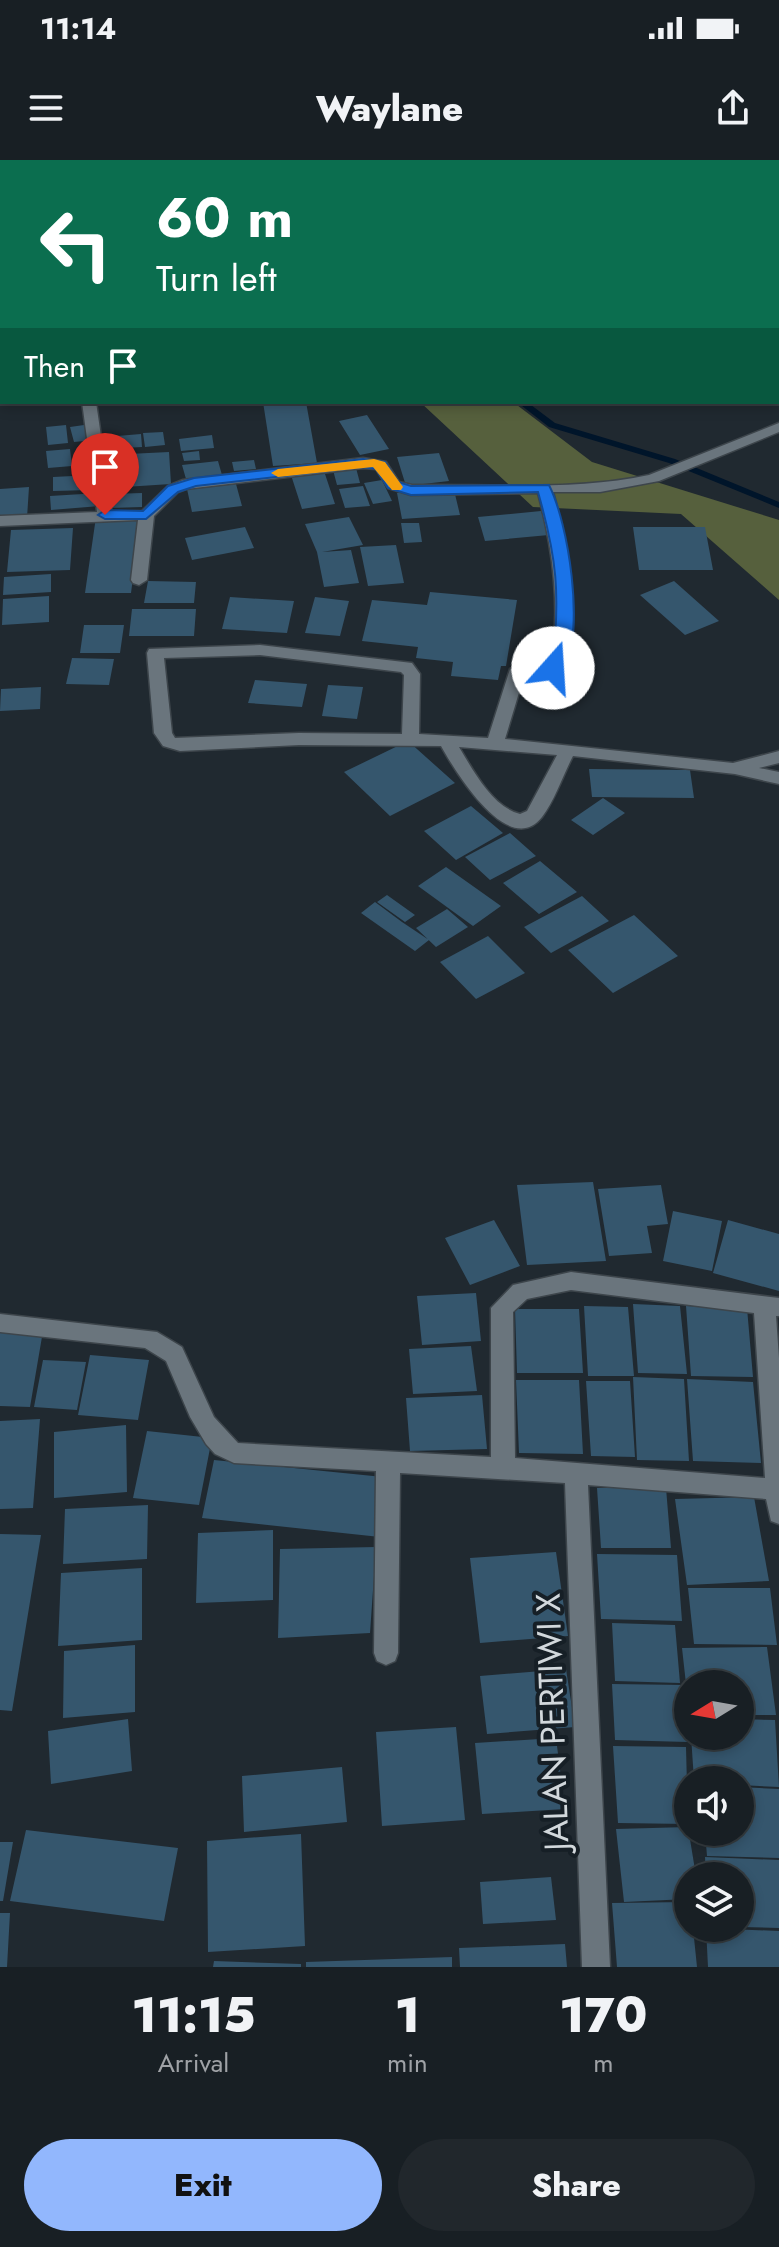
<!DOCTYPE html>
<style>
:root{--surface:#181f24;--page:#21272c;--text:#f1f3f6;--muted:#9fa2a6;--line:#363d41;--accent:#92b7fd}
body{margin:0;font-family:Jost,sans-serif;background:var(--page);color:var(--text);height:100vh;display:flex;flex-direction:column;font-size:30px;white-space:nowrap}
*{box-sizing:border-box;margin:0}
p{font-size:26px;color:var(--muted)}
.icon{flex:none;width:44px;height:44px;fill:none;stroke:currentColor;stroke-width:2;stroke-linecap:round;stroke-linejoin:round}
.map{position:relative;height:1807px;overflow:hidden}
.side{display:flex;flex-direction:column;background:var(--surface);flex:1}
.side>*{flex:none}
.guide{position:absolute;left:0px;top:0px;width:780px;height:244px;box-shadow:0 4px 12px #0003,0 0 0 2px var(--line);background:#0b6e4f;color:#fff;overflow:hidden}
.needle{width:52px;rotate:259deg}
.tools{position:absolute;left:674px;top:1510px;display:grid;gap:16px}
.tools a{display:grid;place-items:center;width:80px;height:80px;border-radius:50%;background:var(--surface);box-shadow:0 4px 12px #0003,0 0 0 2px var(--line);font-size:40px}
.pin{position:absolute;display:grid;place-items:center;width:68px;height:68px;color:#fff;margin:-82px -34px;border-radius:50% 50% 50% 0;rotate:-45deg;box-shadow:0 0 8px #0007}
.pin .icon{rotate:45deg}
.me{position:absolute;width:88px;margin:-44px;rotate:19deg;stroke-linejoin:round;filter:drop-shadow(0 0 6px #0008)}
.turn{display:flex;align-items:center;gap:28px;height:168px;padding:0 24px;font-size:36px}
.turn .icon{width:104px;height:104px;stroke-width:2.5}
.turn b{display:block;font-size:56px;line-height:68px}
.then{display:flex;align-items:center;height:76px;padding:0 24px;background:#0003;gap:16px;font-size:30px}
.eta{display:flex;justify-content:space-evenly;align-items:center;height:136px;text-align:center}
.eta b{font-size:48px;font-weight:800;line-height:56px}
.button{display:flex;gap:16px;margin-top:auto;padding:16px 24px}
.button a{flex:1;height:92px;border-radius:48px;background:var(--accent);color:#111;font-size:32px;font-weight:800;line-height:92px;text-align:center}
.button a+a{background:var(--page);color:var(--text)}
.status{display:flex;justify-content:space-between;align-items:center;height:56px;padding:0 40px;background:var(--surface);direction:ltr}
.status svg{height:22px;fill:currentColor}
header{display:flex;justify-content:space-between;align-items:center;height:104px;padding:0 24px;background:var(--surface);font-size:36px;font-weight:800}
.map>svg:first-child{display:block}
</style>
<div class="status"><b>11:14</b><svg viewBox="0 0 49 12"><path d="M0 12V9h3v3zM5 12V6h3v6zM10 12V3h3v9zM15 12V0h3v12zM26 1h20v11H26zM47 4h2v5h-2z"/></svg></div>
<header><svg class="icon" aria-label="menu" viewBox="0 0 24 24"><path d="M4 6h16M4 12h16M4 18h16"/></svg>Waylane<svg class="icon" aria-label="share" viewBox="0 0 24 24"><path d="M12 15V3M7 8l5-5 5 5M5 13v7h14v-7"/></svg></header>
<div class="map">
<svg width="779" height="1807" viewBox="0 0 779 1807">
<rect width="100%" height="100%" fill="#202930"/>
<!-- forest -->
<path fill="#56603d" d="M420,242h93l79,60 187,58v80l-98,-86 -148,-7z"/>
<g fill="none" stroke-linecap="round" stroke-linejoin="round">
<!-- stream -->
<path fill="#00152a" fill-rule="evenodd" d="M193,0h8l1,2h-8z
M517,242h10l28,21 120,36 104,43v6l-110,-45 -120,-36z"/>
</g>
<!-- building -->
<path fill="#35566d" d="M263,242h43l11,61 -44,3z
M367,255l22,34 -29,6 -21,-34z
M91,264l4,16 -21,2 -4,-15z
M66,265l2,18 -20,2 -2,-18z
M163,272l2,13 -20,2 -2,-14z
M141,274l1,13 -35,2 -2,-12z
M212,275l2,13 -33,3 -2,-12z
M70,289l2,17 -24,2 -2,-17z
M199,291l1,9 -16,1 -2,-8z
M169,292l2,32 -62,4 -1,-33z
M439,293l10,28 -43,5 -9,-29z
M254,300l2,9 -22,2 -2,-9z
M218,301l4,14 -36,4 -4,-14z
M356,308l4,15 -23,2 -4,-15z
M324,311l11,33 -33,5 -11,-34z
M93,315l-1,15 -39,1v-14z
M382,320l10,21 -19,3 -9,-21z
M236,324l6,22 -50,6 -5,-23z
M363,326l7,20 -25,2 -6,-19z
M29,327l-2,31 -27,1v-30z
M454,330l6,25 -58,4 -5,-26z
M99,333l1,13 -49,4 -1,-14z
M142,333v14l-32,1v-14z
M541,351l8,24 -64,6 -7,-24z
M96,357h45l-10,76h-46z
M349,357l14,28 -41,7 29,-2 8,33 -35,4 -7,-35 -12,-28z
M401,363h18l3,19 -18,1z
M245,367l9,21 -62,12 -7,-22z
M633,367h72l8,43h-74z
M73,368l-3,42 -63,2 4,-42z
M396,385l8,38 -36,3 -8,-39z
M51,414v18l-48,3 1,-18z
M148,421l48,1 -2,21h-50z
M674,421l45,40 -34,14 -45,-40z
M430,432l87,8 -11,66h-5l-3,14 -47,-4 2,-14 -37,-4 2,-11 -56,-6 10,-41 55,5z
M49,436v26l-47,3 1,-26z
M230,437l64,4 -7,32 -65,-4z
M315,437l34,4 -9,35 -35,-3z
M132,449h64l-2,27h-65z
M84,465h40l-4,28h-40z
M72,498l42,1 -5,26 -43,-1z
M255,520l52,4 -5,23 -54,-4z
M328,525l35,2 -6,32 -35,-3z
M41,527l-1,22 -40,2 1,-22z
M408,581l47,42 -65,33 -46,-44z
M589,609l101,1 4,28 -102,-1z
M603,638l22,15 -32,22 -22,-15z
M471,646l32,27 -47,27 -32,-29z
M510,673l26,23 -46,24 -25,-23z
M540,701l37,31 -38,22 -36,-31z
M446,707l55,39 -28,20 -55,-40z
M387,735l28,20 -10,7 -28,-20z
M582,736l27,25 -58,32 -27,-26z
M375,742l27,20 27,18 -14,11 -54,-38z
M447,749l21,18 -32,20 -20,-19z
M634,755l44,41 -65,37 -45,-43z
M488,776l37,37 -49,26 -36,-37z
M593,1022l13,79 -79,4 -10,-80z
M661,1025l7,39 -21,2 5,27 -43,3 -11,-67z
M673,1051l49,10 -10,50 -49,-10z
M494,1060l26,46 -50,19 -25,-47z
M728,1060l51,14v57l-66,-18z
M476,1133l5,48 -59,4 -5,-49z
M633,1144l47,2 7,68 -49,-1z
M584,1146l44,1 6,69h-46z
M686,1146l61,2 6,69 -62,-1z
M515,1149h64l4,64h-66z
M0,1170l43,1 -13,76 -30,-1z
M471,1186l6,45 -64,3 -4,-45z
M90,1195l59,5 -11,60 -60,-5z
M43,1200l43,2 -9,48 -43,-3z
M633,1217l51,2 5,82 -52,-1z
M687,1219l66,3 8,81 -68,-2z
M516,1220h63l4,74 -64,-1z
M586,1221h44l5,76 -44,-1z
M482,1235l5,54 -77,2 -4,-53z
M40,1259l-7,89 -33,1v-88z
M126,1265l1,67 -73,6v-66z
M147,1271l65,7 -13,67 -66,-7z
M214,1300l169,17 -3,60 -178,-19z
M597,1328h69l5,60h-70z
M754,1337l15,84 -82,4 -12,-86z
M148,1345l-1,54 -84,5 2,-55z
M273,1370v70l-77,3 2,-70z
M0,1374l41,1 -29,176 -12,-1z
M376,1387l-6,86 -92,5 2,-89z
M556,1392l12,84 -88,7 -10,-85z
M597,1394l80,1 5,66 -81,-2z
M142,1408v72l-84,6 3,-73z
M688,1428h82l7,57 -83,-1z
M612,1463l63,2 5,58 -65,-2z
M135,1485v67l-72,6 1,-67z
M767,1487l9,68h-36v-31h-54l-4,-36z
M566,1509l9,58 -88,7 -7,-58z
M612,1524l72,1 4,57 -73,-2z
M128,1559l4,52 -81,13 -3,-53z
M740,1559l35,1 4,67 -39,-2v-5h-46l-3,-44h49z
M456,1567l9,93 -83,6 -6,-94z
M556,1578l9,71 -83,5 -7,-71z
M613,1586l73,1 2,77 -70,-1z
M342,1607l5,55 -103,10 -2,-56z
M740,1627l39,2v69l-72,-2 -2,-24h35z
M688,1667l8,49h-8v23l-64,3 -8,-73z
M26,1670l152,18 -14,73 -154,-20z
M301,1674l4,112 -97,6 -1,-111z
M0,1682h13l-10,59h-3z
M705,1697l74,3v68l-39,-1v-51h-34z
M551,1717l5,43 -73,4 -3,-42z
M688,1742v26h5l4,39h-80l-5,-64z
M0,1753h10l-3,54h-7z
M706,1768l73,3v36h-71z
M565,1784l2,23h-107l-1,-19z
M452,1797v10h-146v-5z
M214,1801l87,3v3h-88z"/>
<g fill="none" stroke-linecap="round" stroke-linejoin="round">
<defs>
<path id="minor" d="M82,242h14l16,110 30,-1 26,-25 15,-6 180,-22 23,4 13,20 13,3c76,-1 163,6 237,-10l130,-52v9l-120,49 -59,11h-47c16,59 23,113 15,173l-13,8 -31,3 -19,63 228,24 46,-12v12l-20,5 20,4v12l-44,-10 -162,-18c-10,19 -18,44 -31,61 -34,43 -88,-48 -101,-71l-142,-1 -119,6 -17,-5 -9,-13 -7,-80 2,-4 111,-4 152,18 8,11 -1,60 69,4 22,-69 16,-6 26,-1c8,-59 1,-112 -14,-169l-127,2 -23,-7 -12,-19 -13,-1 -177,21 -8,3 -24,24 -7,64 -8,5 -6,-2 -2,-3 7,-60 -138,6v-10l97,-4zM260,495l141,17 3,3 -2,59 -103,-1 -124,5 -3,-5 -8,-75zM459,587l98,8 -30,56 -7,3c-28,-7 -47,-44 -61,-67z
M571,1112l208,26v18h-3l3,42v166l-8,-3 -5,-22 -178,-14 22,482h-28l-17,-484 -165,-10 -2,180 -3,8 -9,4 -9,-4 -3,-8 2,-182 -142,-8 -19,-9 -9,-10 -16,-27 -24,-56 -21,-13 -145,-16v-18l157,18 25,15 32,70 24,26 253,14v-149l22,-23zM571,1130l183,23 11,165 -250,-20 -2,-146 14,-13z"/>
</defs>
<!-- minor casing -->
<use href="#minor" stroke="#3d454b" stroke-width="3"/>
<!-- minor -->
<use href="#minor" fill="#6a757d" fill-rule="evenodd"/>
</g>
<!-- route -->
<path fill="#1a73e8" stroke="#114b97" stroke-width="2" d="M363,299l22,3 13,20 13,4 138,-1c20,40 35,142 16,183l-12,5 -7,-5 7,-6c7,-69 4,-103 -15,-170l-127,3 -23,-7 -12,-19 -13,-2 -167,19 -18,6 -32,27h-41l-7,-4 7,-5 38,1 25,-25 26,-8z"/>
<!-- slow -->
<path fill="#f59e0b" d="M374,299l11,3 18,25 -2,3h-9l-19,-23 -95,10 -7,-4 7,-4z"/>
<g text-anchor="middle" stroke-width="8" stroke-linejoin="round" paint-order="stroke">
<!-- near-street labels -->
<g font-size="34" fill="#d2d8dc" stroke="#161f26">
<text transform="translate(552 1562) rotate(-92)" y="12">JALAN PERTIWI X</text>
</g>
</g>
</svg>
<div class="tools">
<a><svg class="needle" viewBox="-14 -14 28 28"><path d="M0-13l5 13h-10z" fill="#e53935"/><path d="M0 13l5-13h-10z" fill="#9fa2a6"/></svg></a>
<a><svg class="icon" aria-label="sound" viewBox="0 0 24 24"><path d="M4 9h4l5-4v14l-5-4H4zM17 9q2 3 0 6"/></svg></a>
<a><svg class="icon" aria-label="layers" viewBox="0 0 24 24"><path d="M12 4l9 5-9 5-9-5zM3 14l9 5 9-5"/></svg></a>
</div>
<div class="pin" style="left:105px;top:355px;background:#d93025"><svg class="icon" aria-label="arrive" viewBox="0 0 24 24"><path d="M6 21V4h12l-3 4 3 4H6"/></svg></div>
<svg class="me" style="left:553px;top:508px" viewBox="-20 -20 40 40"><circle r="19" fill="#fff"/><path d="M0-13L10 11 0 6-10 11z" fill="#1a73e8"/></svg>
<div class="guide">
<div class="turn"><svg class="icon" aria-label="left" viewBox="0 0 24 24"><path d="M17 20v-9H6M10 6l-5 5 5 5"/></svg><div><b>60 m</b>Turn left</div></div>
<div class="then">Then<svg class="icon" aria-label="arrive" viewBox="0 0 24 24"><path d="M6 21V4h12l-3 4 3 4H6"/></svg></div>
</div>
</div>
<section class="side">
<div class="eta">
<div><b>11:15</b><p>Arrival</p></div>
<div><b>1</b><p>min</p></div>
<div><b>170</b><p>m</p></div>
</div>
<div class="button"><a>Exit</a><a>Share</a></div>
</section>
